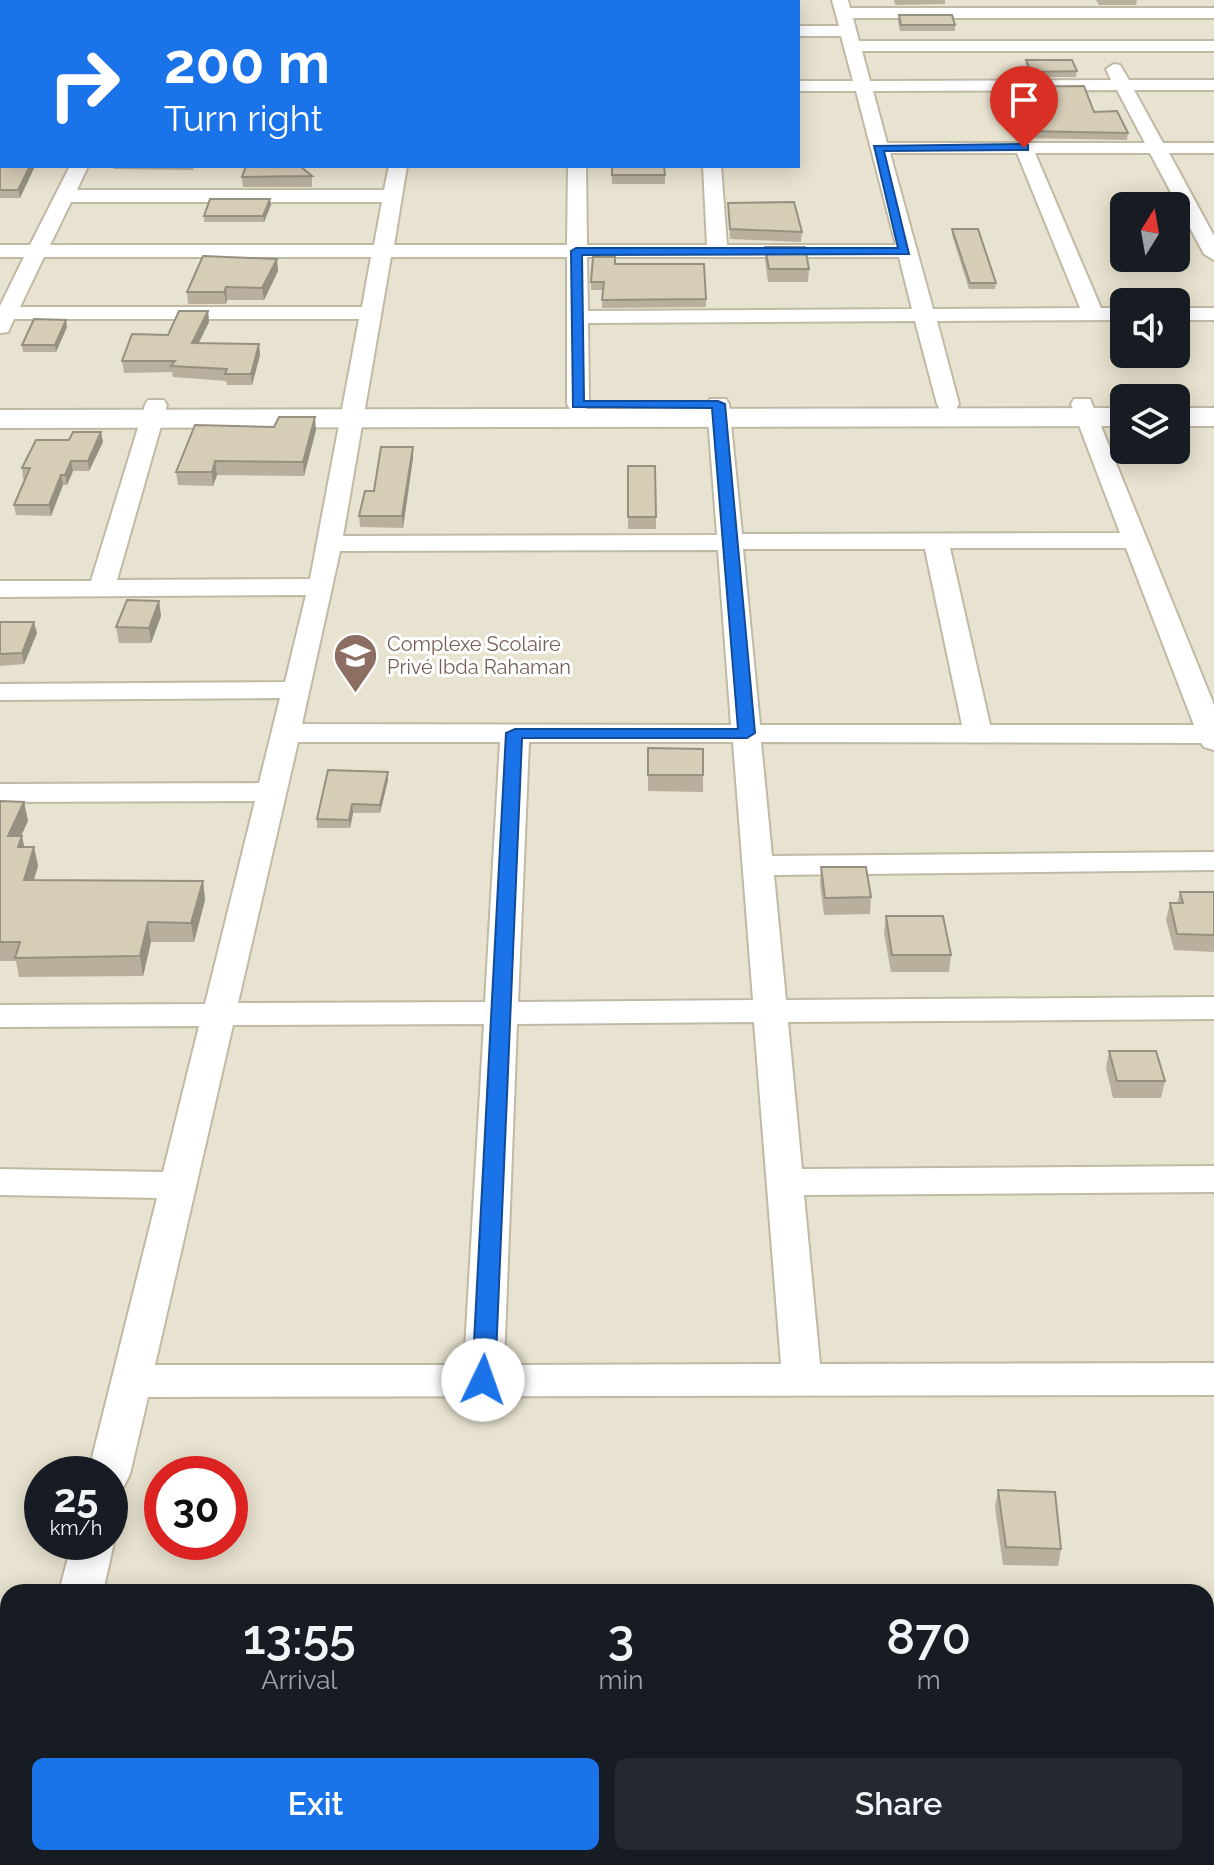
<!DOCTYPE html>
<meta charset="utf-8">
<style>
:root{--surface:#171b24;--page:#242831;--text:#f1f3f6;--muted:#9ea1a6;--accent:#1a73e8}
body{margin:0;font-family:Raleway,sans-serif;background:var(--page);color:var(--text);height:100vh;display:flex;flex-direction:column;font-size:30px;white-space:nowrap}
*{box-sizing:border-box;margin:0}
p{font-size:26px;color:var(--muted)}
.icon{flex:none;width:44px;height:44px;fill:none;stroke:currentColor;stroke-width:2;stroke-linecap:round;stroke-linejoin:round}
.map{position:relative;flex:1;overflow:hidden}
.drawer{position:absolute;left:0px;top:1584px;width:1214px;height:282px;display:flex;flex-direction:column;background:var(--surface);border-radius:24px 24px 0 0;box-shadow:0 4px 20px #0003}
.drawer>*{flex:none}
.guide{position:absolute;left:0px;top:0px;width:800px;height:168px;box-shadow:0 4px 20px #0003;background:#1a73e8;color:#fff;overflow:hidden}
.needle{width:52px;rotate:11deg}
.controls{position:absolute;left:1110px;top:192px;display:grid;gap:16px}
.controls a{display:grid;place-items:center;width:80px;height:80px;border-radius:12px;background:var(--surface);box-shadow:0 4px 20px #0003;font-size:40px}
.speed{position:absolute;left:24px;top:1456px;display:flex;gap:16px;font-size:40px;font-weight:700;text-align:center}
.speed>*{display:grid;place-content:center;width:104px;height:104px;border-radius:50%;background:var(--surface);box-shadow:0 4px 20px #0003;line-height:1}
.speed small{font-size:20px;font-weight:400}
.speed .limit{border:12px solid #d22;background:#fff;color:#111}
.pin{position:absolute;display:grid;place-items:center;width:68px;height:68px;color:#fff;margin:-82px -34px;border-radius:50% 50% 50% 0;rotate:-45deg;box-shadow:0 0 8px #0007}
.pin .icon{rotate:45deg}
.me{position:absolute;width:88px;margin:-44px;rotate:3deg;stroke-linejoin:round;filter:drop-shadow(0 0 6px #0008)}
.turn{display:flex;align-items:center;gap:28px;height:168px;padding:0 32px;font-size:36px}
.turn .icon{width:104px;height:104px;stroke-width:2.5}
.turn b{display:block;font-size:56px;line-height:68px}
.eta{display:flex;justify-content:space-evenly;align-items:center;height:136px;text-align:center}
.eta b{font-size:48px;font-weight:600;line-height:56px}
.primary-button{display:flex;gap:16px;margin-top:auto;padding:16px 32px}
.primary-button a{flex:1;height:92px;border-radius:12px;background:var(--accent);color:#fff;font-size:32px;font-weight:600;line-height:92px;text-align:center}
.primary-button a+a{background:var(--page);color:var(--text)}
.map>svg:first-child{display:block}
</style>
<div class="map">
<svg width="1214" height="1865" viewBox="0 0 1214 1865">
<rect width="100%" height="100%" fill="#f3f0e2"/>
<!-- residential -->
<path fill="#e8e3d0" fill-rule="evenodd" d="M0,0h1214v1865h-1214zM2,2h796v164h-796zM1124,206h52v52h-52zM1124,302h52v52h-52zM1124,398h52v52h-52zM42,1474h68v68h-68zM162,1474h68v68h-68zM8,1592h1198v266h-1198z"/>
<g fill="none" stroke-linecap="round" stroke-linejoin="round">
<defs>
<path id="minor" d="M152,0h16l-17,2z
M418,0h16v2h-16z
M832,0h16l2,8h364v10h-361l6,23h355v10h-352l8,30 241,-1 -5,-11 8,-5 6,1 9,15h85v10h-80l29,53h51v10h-45l45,83v24l-10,-6 -54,-101h-115l66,155h23v12l-187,1 22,83 -3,5h-16l-3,-5 -22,-83 -327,2 1,81 -3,5h-16l-3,-5v-147h-176l-48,279 374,-1 -10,-131 3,-5h16l3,5 13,130 378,-1 -49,-129 3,-5h16l124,306v45l-10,-3 -3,-4 -440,-1 11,114 442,-4v18l-440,5 12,125 428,-3v22l-426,3 14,147 412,-3v26l-410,3 16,169 394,-1v32l-1066,2 -18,77 -6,12 -14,5v-17h-22l69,-276 -157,-3v-26l163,3 36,-146 -199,1v-22l205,-1 50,-203 -255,1v-18l259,-1 21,-85 -280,2v-16l285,-2 21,-87 -306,2v-16h91l54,-176 3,-5h16l3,5 -50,175 193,-1 49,-260h-345l-6,13 -8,1v-27l24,-49h-24v-12h30l40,-79h18l-11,24h307l5,-24h18l-13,79h173l1,-79h18l1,79h120l-4,-79h18l6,79h169l-40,-154h-58v-10h55l-12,-45h-43v-10h41zM1117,90l28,53h-258l-14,-52zM890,153h127l63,155 -147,1zM71,202h311l-8,43h-324zM44,257h327l-9,50h-342zM587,257h312l13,52 -324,2zM950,548h176l68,177h-204zM743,549h182l37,176h-202zM718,550l13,175 -429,-1 38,-173zM298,742h202l-15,260 -247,1zM529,742h204l20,258 -235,2zM754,1022l27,342 -277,1 13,-341zM484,1024l-20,341h-309l78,-340z
M1176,308h38v12h-38z
M110,1533l4,9 -11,50h-44l13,-50h38z
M1206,1841l8,12v12h-45l-1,-7h38z
M8,1844v14h42l-2,7h-48z
M470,1858h48v7h-48z"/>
<path id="tertiary" d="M1124,408v18l-1124,2v-18z
M1176,408h38v18h-38z
M0,1653h8v50h-8z
M1206,1654h8v50h-8z"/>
</defs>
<!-- minor casing -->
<use href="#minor" stroke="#c0b9a4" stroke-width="4"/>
<!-- tertiary casing -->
<use href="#tertiary" stroke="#c0b9a4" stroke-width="4"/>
<!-- minor -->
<use href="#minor" fill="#fff" fill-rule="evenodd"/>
<!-- tertiary -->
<use href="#tertiary" fill="#fff" fill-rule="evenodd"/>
</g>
<!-- wall -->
<path fill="#b8b09d" d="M894,0h51v4l-50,1z
M1096,0h41l-1,5h-37z
M899,15l56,10v6h-55l-2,-10z
M1026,60l51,11 -1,6h-45l-5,-11z
M1001,87l93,25 34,21 -1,7 -103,-2 -4,-9h-7l-13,-34z
M0,144l2,22h33l-15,32h-20z
M114,166h80l-1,4 -79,-1z
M611,166l54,9v9h-53z
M312,176v11h-69l-1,-10z
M728,203l74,29 -1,10 -71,-3z
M271,205l-7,17h-60v-6z
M952,229l44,54 -1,6h-26l-17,-54z
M765,247l44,22 -1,13h-40l-3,-22z
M277,259l1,12 -14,29h-37l-1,4h-38l-1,-12z
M615,264l91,35v8l-104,1 1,-18h-12v-8z
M208,311l1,11 -10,21 60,1 1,11 -8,30h-25l-1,-4 -53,-4 -1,-5 -48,1 -2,-12z
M67,327l-11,25h-33l-1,-7z
M316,430l-12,46 -87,-1 -4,11 -35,-1 -2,-13z
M103,442l-14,29h-16l-6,14h-4l-12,31 -35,-1 -2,-10 12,-26h-3l-1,-11z
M413,458l-10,70 -43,-1 -1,-11 15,-25z
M628,466l28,51v12h-28z
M159,601l2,15 -10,27h-32l-3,-16z
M0,622l37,11 -13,31 -24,2z
M648,748l55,27v17l-55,-1z
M388,772v8l-8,33h-27l-3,15h-33v-9z
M0,801l24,1 4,19 -7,15 3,11h10l4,19 -4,14 169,1 2,19 -11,42h-43l-8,34 -124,1 -3,-16h-16z
M821,867l50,30 -1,17 -46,1 -4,-31z
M1180,892h34v60l-40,-2 -8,-30 4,-17h7z
M886,916l65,39 -2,17h-58l-7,-39z
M1109,1051l56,30 -4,17h-48l-7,-30z
M998,1490l63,59 -3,17 -55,-1 -8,-58z"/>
<!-- shaded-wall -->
<path fill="#969080" d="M30,166h5l-15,32 -2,-8z
M270,199l1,6 -7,17 -1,-6z
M277,259l1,12 -14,29 -2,-12z
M226,287l1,13 -1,4 -2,-12z
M208,311l1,11 -16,32 -1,-11z
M66,320l1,7 -11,25 -1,-7z
M259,344l1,11 -8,30 -1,-11z
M315,417l1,13 -12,46 -1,-14z
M101,432l2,10 -14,29 -1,-10z
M413,447v11l-10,70 -1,-12z
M71,461l2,10 -6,14 -2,-10z
M215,461l2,14 -4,11 -1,-14z
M61,475l2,10 -12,31 -2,-11z
M159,601l2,15 -10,27 -2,-15z
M34,622l3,11 -13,31 -2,-11z
M388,772v8l-8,33v-8z
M24,802l4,19 -16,34 -4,-19z
M352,804l1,9 -3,15 -1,-8z
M22,836l4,19 -8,-8z
M34,847l4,19 -10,33 -4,-19z
M203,881l2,19 -11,42 -3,-19z
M148,922l3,20 -8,34 -3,-20z"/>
<!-- building -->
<path fill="#d6cdb7" stroke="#969080" stroke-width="2" d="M0,0h154l-2,2h-150v18l-2,1z
M188,0h77l-1,2h-77z
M305,0h44l-1,2h-43z
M899,15h53l3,10h-54z
M2,33v40h-2v-39z
M1026,60h46l5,11 -46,1z
M2,86v44l-2,1v-44z
M1084,86l10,26 23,-1 11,22 -103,-2 -4,-9h-8l-12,-35z
M2,143v23h28l-12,24h-18v-46z
M246,166h54l12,10 -70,1z
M612,166h52l1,9h-53z
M210,199h60l-7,17h-59z
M794,202l8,30 -72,-3 -2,-26z
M952,229h26l18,54h-26z
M765,247h40l4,22h-40z
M203,256l74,3 -15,29 -36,-1 -2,5h-37z
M593,257h22v7h89l2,35 -104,1 2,-18h-13z
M179,311h29l-16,32 67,1 -8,30h-26l2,-5 -56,-3 4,-5h-53l10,-27 36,1z
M34,319l32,1 -11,25h-33z
M279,417h36l-12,45 -88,-1 -3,11h-36l19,-47 79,2z
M73,432h28l-13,29h-17l-6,14h-4l-12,30h-35l16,-37h-8l14,-28h33z
M381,447h32l-11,69h-43l6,-25h9z
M628,466h27l1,51h-28z
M127,600l32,1 -10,27 -33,-1z
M0,622h34l-12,31 -22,1z
M648,748l55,1v26h-55z
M328,770l60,2 -8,33 -28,-1 -3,16 -32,-1z
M0,801l24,1 -16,34h14l-4,11h16l-10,33 179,1 -12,42 -43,-1 -8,34 -125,2 5,-16h-20z
M821,867h45l5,30 -46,1z
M1180,892h34v43l-37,-1 -7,-31h13z
M886,916h57l8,39h-59z
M1109,1051h47l9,30h-48z
M998,1490l57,2 6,57 -55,-2z"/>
<!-- route -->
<path fill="#1a73e8" stroke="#114b97" stroke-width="2" d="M1024,144l4,1v5l-144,1 25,103 -327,1 2,146h134l7,3 30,329 -8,5h-225l-27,642 -4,6 -8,3 -8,-3 -3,-6 34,-647 9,-4h223l-26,-321 -139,-1 -2,-156 5,-3h322l-24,-102z"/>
<!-- icons -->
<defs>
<symbol id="school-pin" viewBox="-11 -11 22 30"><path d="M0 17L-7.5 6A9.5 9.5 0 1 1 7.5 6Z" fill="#8d6e63" stroke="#fff"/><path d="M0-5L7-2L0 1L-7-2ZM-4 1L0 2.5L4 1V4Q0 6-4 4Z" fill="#fff"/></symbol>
</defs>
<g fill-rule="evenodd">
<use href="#school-pin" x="330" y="630" width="51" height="69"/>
</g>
<g text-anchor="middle" stroke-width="6" stroke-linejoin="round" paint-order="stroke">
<!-- education labels -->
<g font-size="20" fill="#785e54" stroke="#fff" text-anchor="start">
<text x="387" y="651">Complexe Scolaire<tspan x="387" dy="23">Privé Ibda Rahaman</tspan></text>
</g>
</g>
</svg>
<div class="controls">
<a><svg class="needle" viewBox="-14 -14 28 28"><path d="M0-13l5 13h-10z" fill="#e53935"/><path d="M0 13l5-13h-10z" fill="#9ea1a6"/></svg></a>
<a><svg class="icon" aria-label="sound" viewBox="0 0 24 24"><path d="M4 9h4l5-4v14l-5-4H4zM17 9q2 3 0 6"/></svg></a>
<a><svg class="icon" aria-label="layers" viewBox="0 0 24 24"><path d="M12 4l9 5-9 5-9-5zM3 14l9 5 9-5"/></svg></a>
</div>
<div class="speed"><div>25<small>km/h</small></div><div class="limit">30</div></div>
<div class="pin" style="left:1024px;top:148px;background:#d93025"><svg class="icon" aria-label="arrive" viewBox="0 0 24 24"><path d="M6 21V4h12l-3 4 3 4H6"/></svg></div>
<svg class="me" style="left:483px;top:1380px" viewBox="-20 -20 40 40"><circle r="19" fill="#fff"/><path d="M0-13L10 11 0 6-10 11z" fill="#1a73e8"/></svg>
<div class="guide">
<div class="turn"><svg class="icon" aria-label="right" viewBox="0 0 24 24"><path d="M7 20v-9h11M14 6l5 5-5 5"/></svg><div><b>200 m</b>Turn right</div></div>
</div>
<section class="drawer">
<div class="eta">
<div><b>13:55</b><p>Arrival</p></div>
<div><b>3</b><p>min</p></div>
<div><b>870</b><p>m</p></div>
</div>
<div class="primary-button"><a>Exit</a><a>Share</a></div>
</section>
</div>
